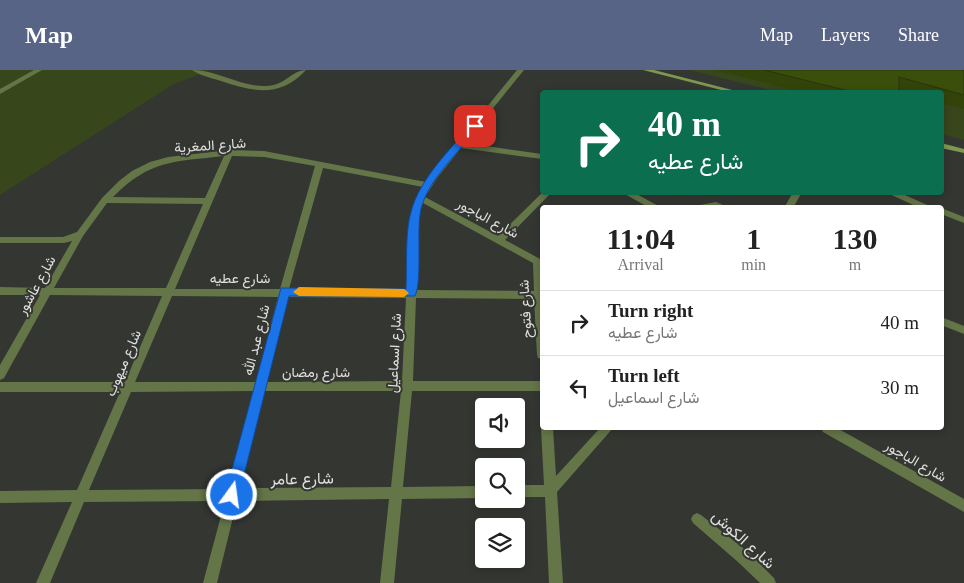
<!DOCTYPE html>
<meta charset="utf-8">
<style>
:root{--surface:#fff;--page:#f2f2f2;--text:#222;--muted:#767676;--line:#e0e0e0;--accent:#586485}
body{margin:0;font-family:"Times New Roman",Vazirmatn,serif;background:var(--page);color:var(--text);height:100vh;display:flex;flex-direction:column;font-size:19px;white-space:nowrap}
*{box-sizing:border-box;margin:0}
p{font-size:16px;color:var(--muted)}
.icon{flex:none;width:28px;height:28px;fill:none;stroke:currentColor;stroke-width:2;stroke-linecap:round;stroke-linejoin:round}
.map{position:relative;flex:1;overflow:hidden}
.sheet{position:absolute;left:540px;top:135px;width:404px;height:225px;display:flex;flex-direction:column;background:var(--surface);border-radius:5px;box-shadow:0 2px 8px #0003}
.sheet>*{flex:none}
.top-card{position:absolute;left:540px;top:20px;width:404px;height:105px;border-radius:5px;box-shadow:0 2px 8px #0003;background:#0b6e4f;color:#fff;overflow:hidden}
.fabs{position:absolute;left:475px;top:328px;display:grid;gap:10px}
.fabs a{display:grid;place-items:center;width:50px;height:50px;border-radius:5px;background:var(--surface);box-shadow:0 2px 8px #0003;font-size:25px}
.pin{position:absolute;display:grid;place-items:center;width:42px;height:42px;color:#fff;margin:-21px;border-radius:10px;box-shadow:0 2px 8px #0006}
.me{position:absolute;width:55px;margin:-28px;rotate:14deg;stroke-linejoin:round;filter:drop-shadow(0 0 4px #0008)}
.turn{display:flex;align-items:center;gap:18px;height:105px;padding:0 25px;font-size:22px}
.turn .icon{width:65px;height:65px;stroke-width:2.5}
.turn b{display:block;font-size:35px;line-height:42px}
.eta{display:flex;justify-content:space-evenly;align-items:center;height:85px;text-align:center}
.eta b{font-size:30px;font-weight:700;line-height:35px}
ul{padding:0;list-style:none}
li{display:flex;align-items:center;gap:15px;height:65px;padding:0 25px;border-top:1px solid var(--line)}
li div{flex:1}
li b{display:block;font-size:19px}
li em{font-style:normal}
header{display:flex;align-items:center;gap:30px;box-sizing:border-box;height:70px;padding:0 25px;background:var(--accent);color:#fff}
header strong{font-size:24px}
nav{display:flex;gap:28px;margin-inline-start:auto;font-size:18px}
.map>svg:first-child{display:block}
</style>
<header>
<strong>Map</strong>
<nav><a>Map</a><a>Layers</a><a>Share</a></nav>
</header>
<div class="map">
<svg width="964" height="513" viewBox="0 0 964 513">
<rect width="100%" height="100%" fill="#343632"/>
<!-- green -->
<path fill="#37461b" d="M0,0h210l-38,15 -172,110z
M689,0h275v70l-23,-6v-42h-163z"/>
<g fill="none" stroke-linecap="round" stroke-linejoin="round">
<!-- lane -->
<path fill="#647548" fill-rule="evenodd" d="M34,0h8l-42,24v-5z
M192,0c25,0 47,16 72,16 21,1 27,-16 42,-16 -26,28 -53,22 -85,11 -10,-3 -22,-6 -29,-11z"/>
<!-- street -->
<path fill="#647548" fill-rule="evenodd" d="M517,0h7l-59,73 77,11v5l-81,-11 -24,30 -12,19 73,39 45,-44h9l-47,48 37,20v99l-4,-1 -1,-3 -3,-56 -118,-1 -3,83h129v10h-130l-9,96 81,-1v12l-82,1 -8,84h-14l9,-84 -152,2 -20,82h-14l22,-82 -141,1 -34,81h-14l36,-81 -72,1v-12l77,-1 43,-98h-120v-10h125l37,-86 -112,-1 -46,83 -4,2v-15l40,-70h-40v-8l45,1 27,-47 -8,2h-64v-6h63l14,-5 25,-34 17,-17 13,-10 18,-9 18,-5 61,-7 35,1 162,31zM224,86l-19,42 -92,-1c38,-38 61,-35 111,-41zM232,86l32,1 51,9 -35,123h-105zM323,98l100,19c-19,29 -15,69 -16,103l-118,-1zM107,133l96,1 -37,84h-112l29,-52zM423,133l110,60 1,28 -118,-1 3,-76zM172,226l106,1 -22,85h-121zM287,227l119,1 -4,83 -136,1zM253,321l-25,98 -139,1 42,-98zM264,321h137l-10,96 -151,1z
M621,122h12l29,16h-12z
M793,122h9l-9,16h-9z
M885,122h13l36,16h-14z
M716,132l14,6h-34l4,-3z
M941,138l23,9v6l-23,-9z
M941,247l23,9v8l-23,-9z
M542,355v3h11l3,48 44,-48h13l-56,64 6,91h-14l-4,-86h-29v-12h28l-3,-57z
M821,358h16l127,71v13l-141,-80z
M697,443l4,2 47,37 26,26 2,5h-16l-22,-21 -45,-39 -2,-4 2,-4z"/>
<!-- secondary -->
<path fill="#7e994f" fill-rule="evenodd" d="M643,0h11l86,22h-11z
M941,73l23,6v4l-23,-5z"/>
</g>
<!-- wall -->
<path fill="#33440a" d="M715,0h249v39l-23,-6v-11h-35l-7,-2v2h-98z"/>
<!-- building -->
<path fill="#3b4f0c" stroke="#293708" d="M764,0h200v25l-65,-18v15h-46z"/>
<!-- route -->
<path fill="#1a73e8" stroke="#114b97" d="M475,53l4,3c-18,25 -56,57 -59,89 -3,19 2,67 -5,81h-126l-50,199 -2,5 -5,2 -5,-2 -2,-5 56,-207 125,1c1,-21 -1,-58 5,-77 9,-34 39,-62 61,-88z"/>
<!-- slow -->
<path fill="#f59e0b" d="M299,217l105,2 5,4 -5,4 -105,-1 -6,-4z"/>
<g text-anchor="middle" stroke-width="4" stroke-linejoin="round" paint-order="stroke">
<!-- street labels -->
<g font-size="14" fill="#dfe0de" stroke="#343632">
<text transform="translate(210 75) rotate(-4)" y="5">شارع المغرية</text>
<text transform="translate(488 148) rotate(28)" y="5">شارع الباجور</text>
<text x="240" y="213">شارع عطيه</text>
<text transform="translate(36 215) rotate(-61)" y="5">شارع عاشور</text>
<text transform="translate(525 239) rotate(-93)" y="5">شارع فتوح</text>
<text transform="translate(256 270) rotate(-76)" y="5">شارع عبد الله</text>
<text transform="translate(394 283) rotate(-87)" y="5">شارع اسماعيل</text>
<text transform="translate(123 293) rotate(-67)" y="5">شارع ميهوب</text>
<text x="316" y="307">شارع رمضان</text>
<text transform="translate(916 391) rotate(30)" y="5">شارع الباجور</text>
</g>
<!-- near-street labels -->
<g font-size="16" fill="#dfe0de" stroke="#343632">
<text transform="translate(302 408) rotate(-1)" y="6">شارع عامر</text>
<text transform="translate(744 469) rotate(42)" y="6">شارع الكوش</text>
</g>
</g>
</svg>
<div class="fabs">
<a><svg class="icon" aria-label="sound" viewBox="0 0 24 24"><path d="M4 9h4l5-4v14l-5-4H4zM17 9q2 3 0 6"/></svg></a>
<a><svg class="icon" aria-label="search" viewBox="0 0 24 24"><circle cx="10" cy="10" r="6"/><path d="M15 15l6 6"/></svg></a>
<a><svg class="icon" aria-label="layers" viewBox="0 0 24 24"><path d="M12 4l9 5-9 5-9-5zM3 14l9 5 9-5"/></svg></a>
</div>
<div class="pin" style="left:475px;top:56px;background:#d93025"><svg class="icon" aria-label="arrive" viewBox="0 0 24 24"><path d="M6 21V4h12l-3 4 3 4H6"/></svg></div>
<svg class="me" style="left:232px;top:425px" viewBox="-20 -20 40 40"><circle r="17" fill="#1a73e8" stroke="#fff" stroke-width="3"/><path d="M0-11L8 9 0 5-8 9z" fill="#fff"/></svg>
<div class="top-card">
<div class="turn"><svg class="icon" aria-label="right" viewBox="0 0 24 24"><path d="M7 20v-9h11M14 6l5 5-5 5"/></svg><div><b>40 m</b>شارع عطيه</div></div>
</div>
<section class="sheet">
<div class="eta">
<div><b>11:04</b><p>Arrival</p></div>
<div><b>1</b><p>min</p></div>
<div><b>130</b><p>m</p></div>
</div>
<ul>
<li><svg class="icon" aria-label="right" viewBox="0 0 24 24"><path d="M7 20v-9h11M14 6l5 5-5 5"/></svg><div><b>Turn right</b><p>شارع عطيه</p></div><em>40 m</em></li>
<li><svg class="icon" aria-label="left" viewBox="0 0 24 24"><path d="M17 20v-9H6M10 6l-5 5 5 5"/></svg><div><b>Turn left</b><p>شارع اسماعيل</p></div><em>30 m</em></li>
</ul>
</section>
</div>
